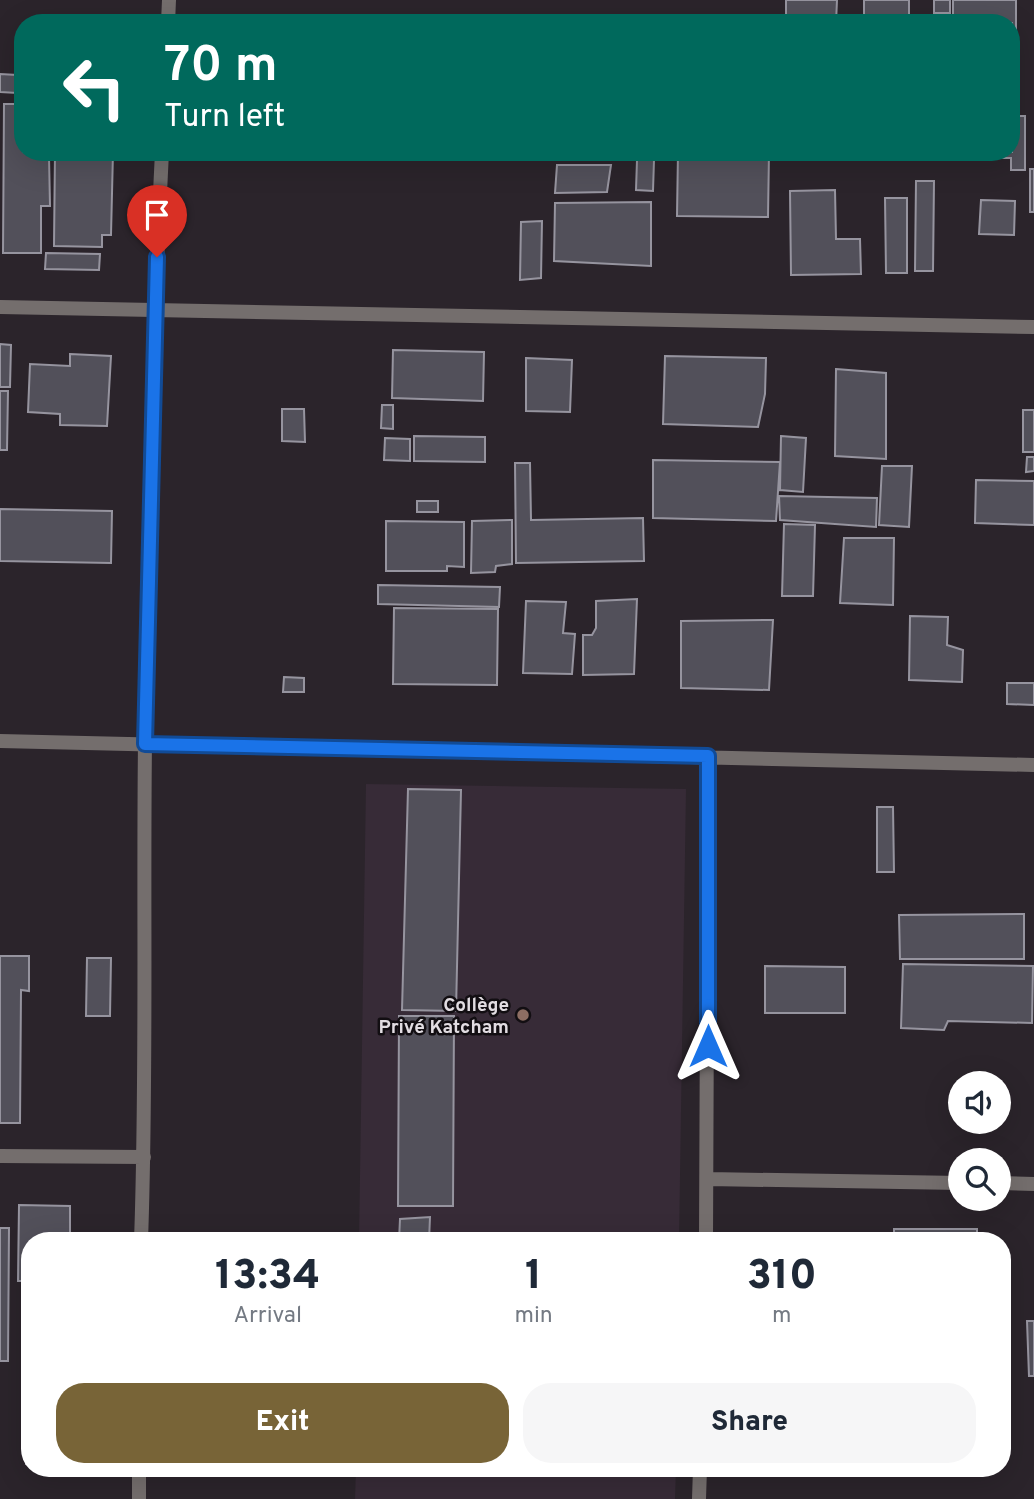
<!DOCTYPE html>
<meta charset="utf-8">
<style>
:root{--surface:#fff;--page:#f6f6f7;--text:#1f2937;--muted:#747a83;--accent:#786437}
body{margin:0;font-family:Overpass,sans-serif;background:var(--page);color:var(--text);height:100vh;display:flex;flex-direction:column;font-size:26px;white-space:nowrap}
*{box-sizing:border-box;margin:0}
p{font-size:23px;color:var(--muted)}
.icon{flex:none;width:38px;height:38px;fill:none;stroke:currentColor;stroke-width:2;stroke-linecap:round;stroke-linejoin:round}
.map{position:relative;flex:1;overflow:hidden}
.panel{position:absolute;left:21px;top:1232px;width:990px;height:245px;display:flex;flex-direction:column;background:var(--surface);border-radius:28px;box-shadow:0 7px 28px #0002}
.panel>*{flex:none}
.guide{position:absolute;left:14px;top:14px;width:1006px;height:147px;border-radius:28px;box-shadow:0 7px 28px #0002;background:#00695c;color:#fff;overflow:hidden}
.tools{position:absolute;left:948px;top:1071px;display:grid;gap:14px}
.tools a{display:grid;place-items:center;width:63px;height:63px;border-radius:50%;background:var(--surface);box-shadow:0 7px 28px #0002;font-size:35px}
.pin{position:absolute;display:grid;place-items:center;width:60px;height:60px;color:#fff;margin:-72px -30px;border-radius:50% 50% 50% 0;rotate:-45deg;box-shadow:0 0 7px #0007}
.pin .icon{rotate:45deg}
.me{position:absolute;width:77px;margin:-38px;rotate:0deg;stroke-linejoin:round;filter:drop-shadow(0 0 5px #0008)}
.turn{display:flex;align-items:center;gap:24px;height:147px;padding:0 35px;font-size:32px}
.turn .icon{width:91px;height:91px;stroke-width:2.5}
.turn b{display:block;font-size:49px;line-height:60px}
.eta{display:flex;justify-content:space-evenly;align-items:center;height:119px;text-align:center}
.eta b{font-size:42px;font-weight:800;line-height:49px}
.primary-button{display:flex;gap:14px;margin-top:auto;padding:14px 35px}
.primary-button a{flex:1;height:80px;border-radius:28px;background:var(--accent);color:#fff;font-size:28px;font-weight:800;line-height:80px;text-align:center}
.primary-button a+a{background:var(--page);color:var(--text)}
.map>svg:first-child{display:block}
</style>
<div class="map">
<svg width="1034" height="1499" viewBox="0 0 1034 1499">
<rect width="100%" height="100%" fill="#2b242b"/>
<!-- built -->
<path fill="#372b37" d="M366,784l320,5 -7,452h-320z
M356,1468h320l-1,31h-320z"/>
<!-- building -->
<path fill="#52505a" stroke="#96949f" stroke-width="2" d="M786,0h51l-1,23 -50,-1z
M864,0h45v23h-45z
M934,0h16v13h-16z
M953,0h63v75h-4v-52h-59z
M0,74l17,1v18l-17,-1z
M4,104h19v48l26,4 1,50h-9v47h-38z
M1012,116h13v54h-14v-12h-92l1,-6h92z
M55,152h58l-2,83h-9v12l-48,-1z
M678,152h91l-1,65 -91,-1z
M637,160h17l-1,31 -17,-1z
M557,165h54l-4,27 -52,1z
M1030,169h4v43h-4z
M916,181h18l-1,90h-18z
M835,190l1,49h24l1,35 -70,1 -1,-84z
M885,198h22v75h-21z
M981,200l34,1 -1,34 -35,-1z
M651,202v64l-97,-5 1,-58z
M542,221l-1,57 -21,2 1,-58z
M46,253l54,1 -1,16 -54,-1z
M0,344l11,1 -1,42h-10z
M393,350l91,2 -1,49 -91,-3z
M70,354l41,2 -4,70 -47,-1v-11l-32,-2 2,-48 40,2z
M665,356l101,2 -1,36 -7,33 -95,-3z
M526,358l46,2 -2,52 -44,-1z
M836,369l50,4v86l-51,-3z
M0,391h8l-1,59h-7z
M382,405h11v24l-12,-1z
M282,409h22l1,33 -23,-1z
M1023,410h11v42h-11z
M414,436l71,1v25l-71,-1z
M781,436l25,2 -3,54 -23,-2z
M385,438l25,1v22l-26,-1z
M1027,457h7v14l-8,1z
M653,460l127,2 -4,59 -123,-3z
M515,463h15l1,57 112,-2 1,43 -128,2z
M882,466h30l-3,61 -30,-2z
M976,480l58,1v44l-59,-2z
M779,496l98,2 -1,29 -96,-7z
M417,501h21v11h-21z
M0,509l112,2 -1,52 -111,-2z
M512,520v44l-16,2 -1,6 -24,1 1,-52z
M386,521l78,1v45l-17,-1v5h-61z
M784,524l31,1 -2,71h-31z
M844,538h50l-1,67 -53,-2z
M378,585l122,2 -1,20 -121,-3z
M637,599l-3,75 -51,1v-40h9l4,-7v-27z
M526,601l40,1 -3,31 12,1 -3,40 -49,-1z
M394,608l104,1 -1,76 -104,-1z
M910,616l38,1 -1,28 16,5 -1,32 -53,-2z
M773,620l-4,70 -88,-2v-67z
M284,677l20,1v14h-21z
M1007,683h27v22l-27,-1z
M408,789l53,1 -5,221 -54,-1z
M877,807h16l1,65h-17z
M1024,914v45h-124l-1,-44z
M0,956h29v35l-8,-1 -1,133h-20z
M87,958h24l-1,58h-24z
M903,964l130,2 -1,57 -84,-2 -4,9 -43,-2z
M765,966l80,1v46h-80z
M399,1016h55l-1,190h-55z
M19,1205l51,1v35h-40v40h-12z
M430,1217l-1,24h-30l1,-22z
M0,1228h9l-1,133h-8z
M894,1229h83v12l-83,-1z
M1027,1321h7v55h-5z
M28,1384l2,80h-4z"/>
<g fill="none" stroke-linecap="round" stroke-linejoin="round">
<!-- minor -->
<path stroke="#746e6d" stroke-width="14" d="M168,23l1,-23
M0,307l1034,20
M0,741l1034,24
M0,1156l144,1
M708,1179l253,4
M999,1183l35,1
M141,1241c6,-166 2,-332 4,-498 3,-197 7,-394 17,-591
M706,1241l2,-485
M139,1468v31
M699,1499l1,-31"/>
</g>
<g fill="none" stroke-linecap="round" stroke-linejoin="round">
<defs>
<path id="route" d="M157,257l-12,487 563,12v290"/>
</defs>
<!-- route casing -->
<use href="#route" stroke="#114b97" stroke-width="18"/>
<!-- route -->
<use href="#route" stroke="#1a73e8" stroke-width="12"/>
</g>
<!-- markers -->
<circle fill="#8d6e63" stroke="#120e12" stroke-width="2.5" cx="523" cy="1015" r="7"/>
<g text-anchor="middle" stroke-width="5" stroke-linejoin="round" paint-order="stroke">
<!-- poi labels -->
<g font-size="19" font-weight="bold" fill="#e2dde2" stroke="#120e12" text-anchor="end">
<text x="509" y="1011">Collège<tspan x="509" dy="22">Privé Katcham</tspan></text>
</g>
</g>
</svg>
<div class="tools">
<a><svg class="icon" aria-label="sound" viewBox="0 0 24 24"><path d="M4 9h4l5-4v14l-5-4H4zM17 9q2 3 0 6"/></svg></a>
<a><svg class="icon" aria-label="search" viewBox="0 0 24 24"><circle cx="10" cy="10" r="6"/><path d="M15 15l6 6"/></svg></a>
</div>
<div class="pin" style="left:157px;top:257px;background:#d93025"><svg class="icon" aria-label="arrive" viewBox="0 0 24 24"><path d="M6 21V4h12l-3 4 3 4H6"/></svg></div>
<svg class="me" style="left:708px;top:1046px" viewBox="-20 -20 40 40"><path d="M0-17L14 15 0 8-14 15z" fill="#1a73e8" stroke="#fff" stroke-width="4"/></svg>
<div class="guide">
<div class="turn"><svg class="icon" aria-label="left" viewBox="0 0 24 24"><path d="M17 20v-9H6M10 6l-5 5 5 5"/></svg><div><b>70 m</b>Turn left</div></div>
</div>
<section class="panel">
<div class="eta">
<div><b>13:34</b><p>Arrival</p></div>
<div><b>1</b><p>min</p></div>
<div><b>310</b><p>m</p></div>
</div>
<div class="primary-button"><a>Exit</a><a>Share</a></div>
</section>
</div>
